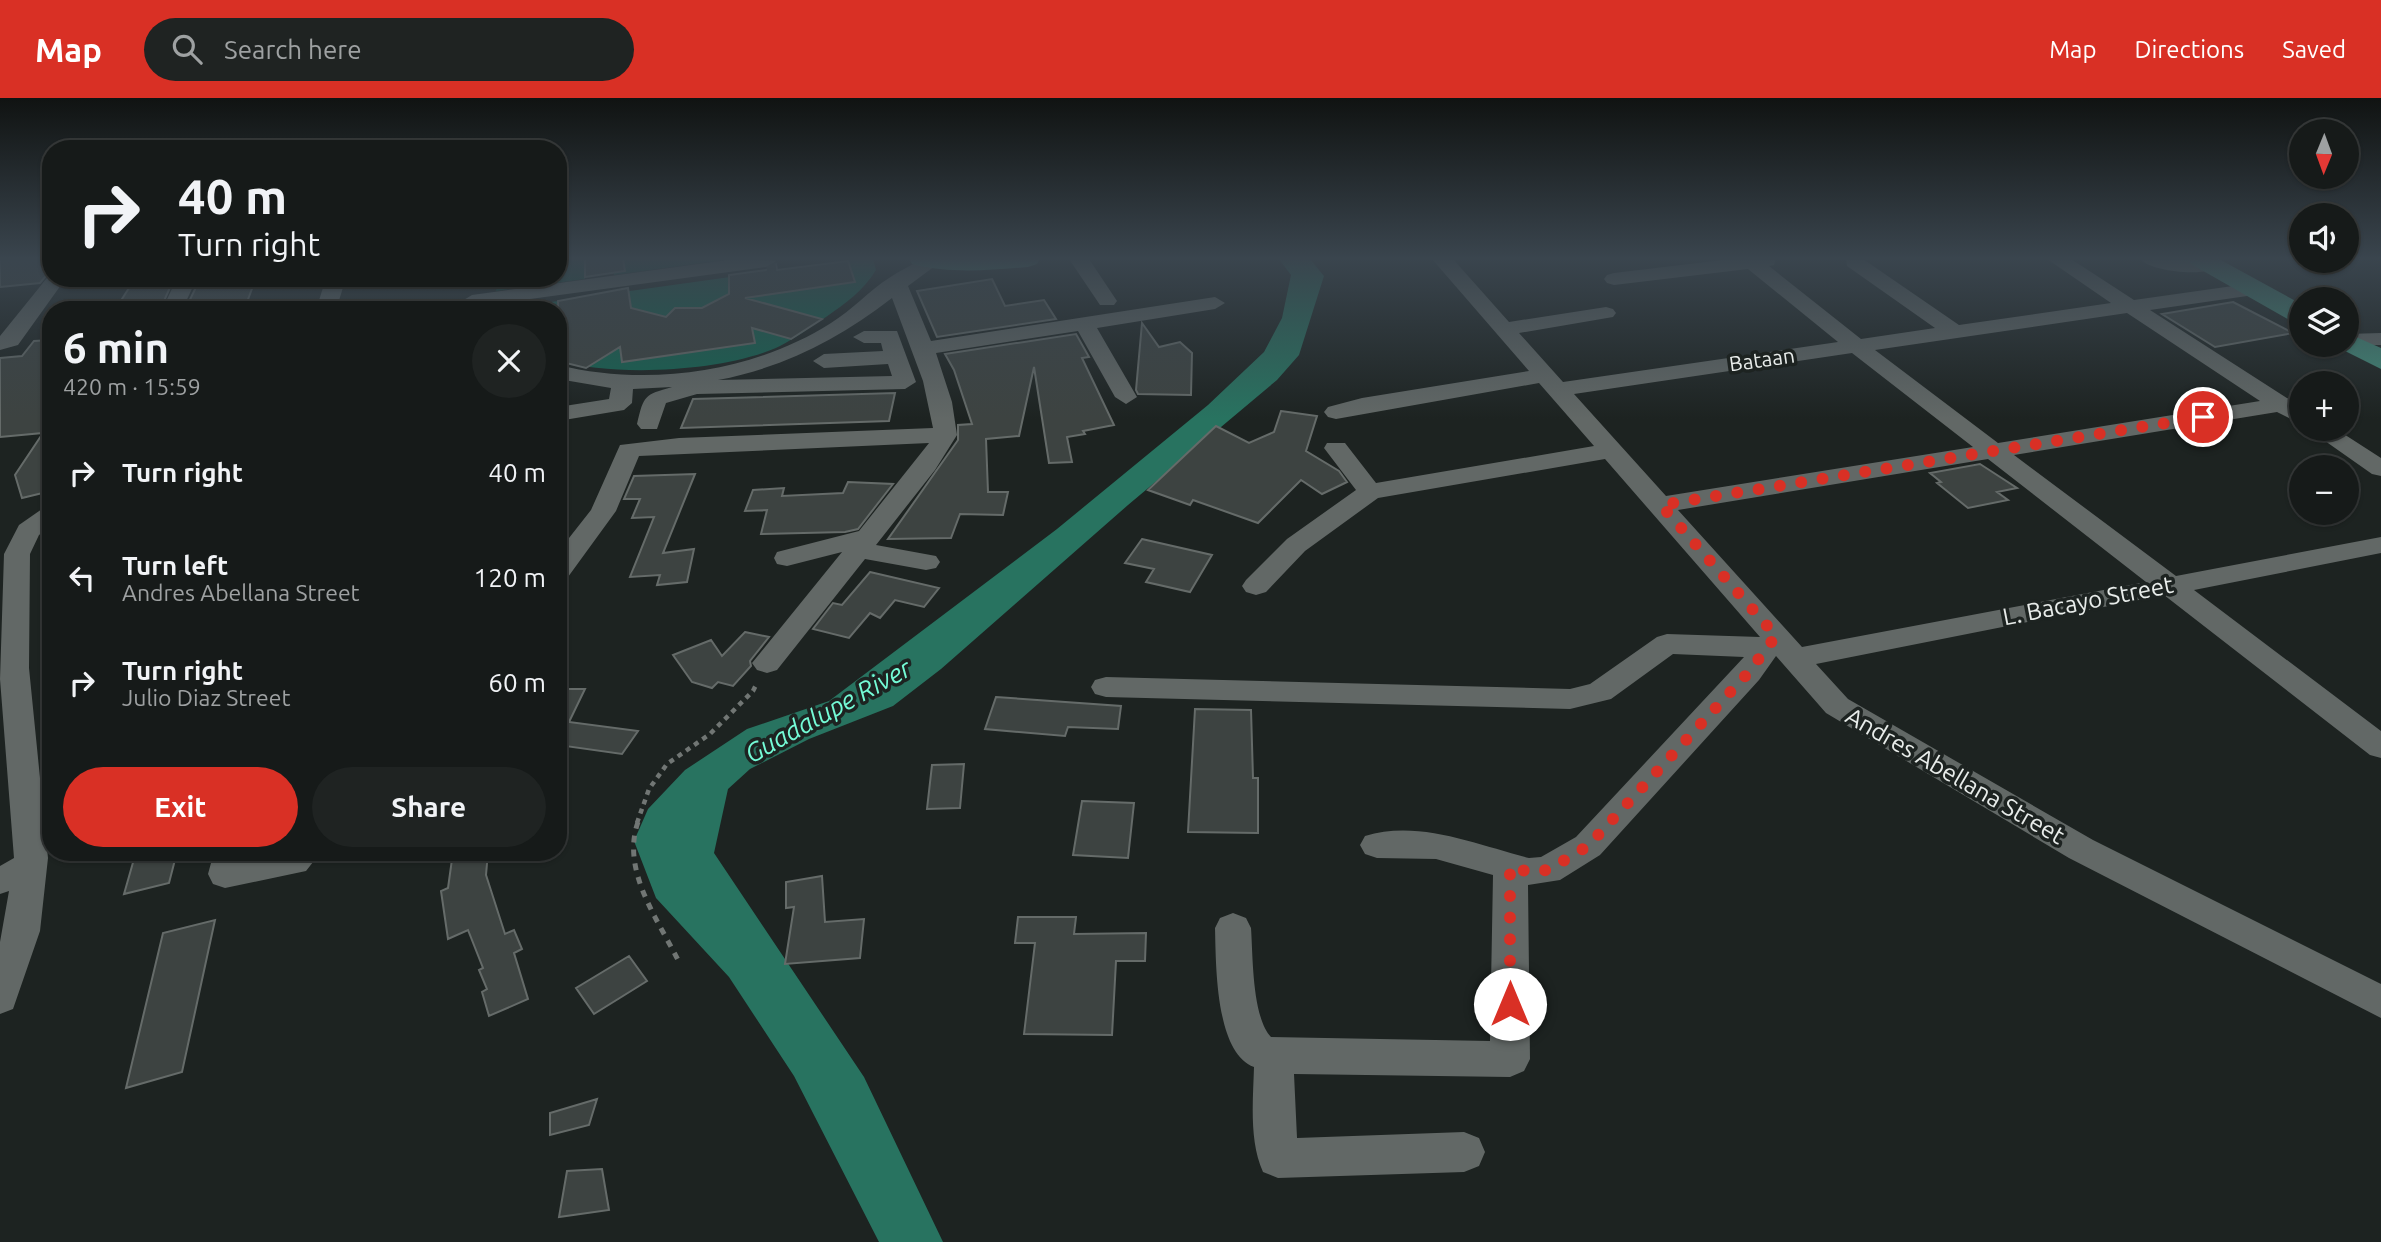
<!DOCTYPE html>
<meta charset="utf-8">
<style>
:root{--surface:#161a19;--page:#1f2322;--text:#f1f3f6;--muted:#9ea1a2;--line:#353838;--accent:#d93025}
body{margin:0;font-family:Ubuntu,sans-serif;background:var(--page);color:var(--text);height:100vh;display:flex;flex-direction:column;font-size:26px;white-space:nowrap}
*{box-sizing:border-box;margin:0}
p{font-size:23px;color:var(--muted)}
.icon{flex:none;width:38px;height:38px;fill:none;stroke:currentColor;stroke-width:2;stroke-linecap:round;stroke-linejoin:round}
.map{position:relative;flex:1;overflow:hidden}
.panel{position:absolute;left:42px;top:203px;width:525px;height:560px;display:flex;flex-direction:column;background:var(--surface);border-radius:28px;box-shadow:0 2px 5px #0004,0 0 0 2px var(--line)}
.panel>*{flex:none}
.top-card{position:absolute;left:42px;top:42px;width:525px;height:147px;border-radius:28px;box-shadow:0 2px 5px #0004,0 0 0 2px var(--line);background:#161a19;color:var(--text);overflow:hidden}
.needle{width:46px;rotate:181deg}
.controls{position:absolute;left:2289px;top:21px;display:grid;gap:14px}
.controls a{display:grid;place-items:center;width:70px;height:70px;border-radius:50%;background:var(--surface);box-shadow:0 2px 5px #0004,0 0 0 2px var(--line);font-size:35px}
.pin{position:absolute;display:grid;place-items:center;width:60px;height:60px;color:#fff;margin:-30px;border:4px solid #fff;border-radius:50%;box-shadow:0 2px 7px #0007}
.me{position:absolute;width:77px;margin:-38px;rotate:0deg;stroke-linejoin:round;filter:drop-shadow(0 0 5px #0008)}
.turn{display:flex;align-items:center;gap:24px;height:147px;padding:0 21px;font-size:32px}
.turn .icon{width:91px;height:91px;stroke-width:2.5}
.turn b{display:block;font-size:49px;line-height:60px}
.round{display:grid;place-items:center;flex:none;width:74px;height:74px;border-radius:37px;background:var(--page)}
.headline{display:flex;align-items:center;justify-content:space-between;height:119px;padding:0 21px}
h1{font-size:42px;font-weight:700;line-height:52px}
.cta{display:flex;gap:14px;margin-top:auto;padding:14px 21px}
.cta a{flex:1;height:80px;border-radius:42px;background:var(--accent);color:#fff;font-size:28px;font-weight:700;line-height:80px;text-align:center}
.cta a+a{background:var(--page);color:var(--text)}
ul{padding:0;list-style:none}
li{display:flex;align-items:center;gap:21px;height:105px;padding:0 21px}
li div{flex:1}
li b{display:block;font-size:26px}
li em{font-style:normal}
header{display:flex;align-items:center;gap:42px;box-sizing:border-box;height:98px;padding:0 35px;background:var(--accent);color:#fff}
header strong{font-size:33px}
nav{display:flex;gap:38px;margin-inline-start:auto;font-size:24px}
.search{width:490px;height:63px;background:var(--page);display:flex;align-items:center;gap:18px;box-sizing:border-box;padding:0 24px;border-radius:38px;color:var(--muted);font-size:26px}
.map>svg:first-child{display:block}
</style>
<header>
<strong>Map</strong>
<div class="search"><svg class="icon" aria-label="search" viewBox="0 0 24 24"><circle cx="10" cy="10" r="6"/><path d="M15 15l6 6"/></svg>Search here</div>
<nav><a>Map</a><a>Directions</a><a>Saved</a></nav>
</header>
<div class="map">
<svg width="2381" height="1144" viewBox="0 0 2381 1144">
<rect width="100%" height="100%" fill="#1d2321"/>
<!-- green -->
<path fill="#0f5142" d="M558,161h27v20l-89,12 2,-13h60z
M613,161h117l-116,16z"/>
<!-- forest -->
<path fill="#146451" d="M860,161h13l3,11c-13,21 -30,33 -50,47 -15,9 -30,21 -46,29 -54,26 -164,31 -222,15v-51h-65z"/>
<!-- water -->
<path fill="#287360" d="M1279,161h31l14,17 -25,79 -22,25 -149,125 -187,164 -48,37 -84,33 -59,30 -22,20 -14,64 150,224 79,165h-64l-85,-166 -65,-99 -73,-79 -22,-57 14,-32 37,-39 62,-41 82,-28 228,-172 151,-124 56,-53 18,-34 9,-43z"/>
<!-- building -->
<path fill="#3d4341" stroke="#656b69" stroke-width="2" d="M0,161h51v11l-11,13 -40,4z
M585,161h38l2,12 -40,6z
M848,163l7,21 -110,16 77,21 -31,20 -39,-11 3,15 -133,19 -2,-15 -34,21 -28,-7v-60l70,-13 3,20 35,9 9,-9h27l27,-14v-19l37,-5 10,-6 1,6z
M238,180h18l-12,32h-59l13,-27z
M992,181l13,27 39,-6 12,19 -119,18 -20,-46z
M172,185l-12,27h-45l14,-22z
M2233,204l60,31 -78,14 -53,-33z
M1142,225l17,24 21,-5 12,11 -1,42 -53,-1 -2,-4z
M1076,236l13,23 -7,1 32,67 -31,6 2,3 -18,3 5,25 -23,1 -15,-96 -15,69 -33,3 2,53h20l-5,23 -43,-1 -9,24 -63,1 70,-99v-15l14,-1 -18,-54 -9,-16z
M51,242v151l-29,7 -7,-23 28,-42 -43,4v-79l22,-2 12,-15z
M895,295l-6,28 -208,7 12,-29z
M1281,313l36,5 -11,35 33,20 8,11 -25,12 -21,-14 -43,43 -65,-23 -3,5 -42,-15 68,-64 33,17 25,-11z
M1980,366l37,24 -20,4 11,8 -40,8 -31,-25 4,-1 -11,-9z
M695,376l-32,79 31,-4 -7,33 -30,3 3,-10 -30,2 24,-60 -22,1 8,-19h-16l10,-23z
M848,384l45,2 -35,45 -13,3 -84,2 6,-24 -22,1 8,-21 31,-2 -2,8 61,-3z
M1142,441l70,16 -22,37 -44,-10 8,-13 -29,-6z
M870,474l69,16 -15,19 -29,-7 -15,18 -10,-5 -21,25 -36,-9 20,-26 9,2z
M745,534l24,5 -19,24 1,5 -18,20 -15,-4 -6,6 -20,-6 -19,-27 38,-15 11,16z
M558,591h27l-16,33 69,9 -16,23 -64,-9z
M996,599l125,9 -3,23 -50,-2 -3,9 -80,-7z
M1195,611l56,1 2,68h5v55l-70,-1z
M964,666l-4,44 -33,1 5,-44z
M1082,703l52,2 -6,55 -55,-3z
M136,754h41l-8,31 -45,11z
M453,754h35l-2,23 19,59 9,-4 8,19 -8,4 14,46 -39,17 -7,-24 5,-3 -8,-19 4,-2 -15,-38 -20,9 -7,-48 7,-3z
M822,778l3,46 39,-3 -4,39 -75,6 9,-57 -8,1v-26z
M1018,819h58l-2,17 72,-1 -1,28h-29l-4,74 -88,-1 11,-91h-20z
M215,822l-33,152 -56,16 37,-155z
M629,858l18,25 -53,33 -18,-26z
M597,1001l-8,26 -39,10v-22z
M602,1071l7,41 -50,7 8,-46z"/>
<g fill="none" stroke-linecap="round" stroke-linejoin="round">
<!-- minor-tunnel -->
<path stroke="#3b413f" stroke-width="23" stroke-dasharray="23 11" stroke-linecap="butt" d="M766,163l9,-1"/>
<!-- path-far1 -->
<path stroke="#717674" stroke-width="4.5" stroke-dasharray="5 5" stroke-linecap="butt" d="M637,725l12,-34 18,-25 43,-30 43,-43 4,-8"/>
<!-- path -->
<path stroke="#717674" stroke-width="5" stroke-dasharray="7 7" stroke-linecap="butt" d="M638,724c-17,48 19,96 40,138"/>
<!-- minor -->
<path fill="#626866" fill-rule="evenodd" d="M735,161l41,2 -10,6 -294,40 -10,-6 10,-6z
M921,161h15l3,4 -31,23 23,55 284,-44 10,6 -10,6 -118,19 40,69 -11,7 -11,-7 -37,-66 -142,22 16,49 5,33 -22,35 -59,75 60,11 4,6 -4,6 -10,2 -61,-11 -88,111 -10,3 -10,-3 -5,-7 90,-111 -55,14 -10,-2 -3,-6 3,-6 82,-21 70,-88 -290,13 -23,55 -48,66 -10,2v-27l33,-42 29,-65 59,-7 254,-10 -10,-47 -31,-83c-53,41 -107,69 -174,82l174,-4 -4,-12 -64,4 -11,-7 11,-7 59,-3 -2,-8h-17l-11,-6 11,-6h33l19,51 -11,7 -208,5 -31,9 -9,26h-16l-4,-5c7,-29 7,-29 35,-37l-39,2 -1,14 -8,7 -66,11v-14l51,-8 2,-11 -53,-9v-14c90,22 194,8 273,-42 21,-13 39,-33 58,-45 10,-7 22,-12 32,-19z
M1069,161h20l28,42 -3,4h-14z
M1432,161h21l56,63 97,-15 7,2 3,4 -3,4 -94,16 44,49 275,-40 -90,-73 -134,16 -7,-2 -3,-4 3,-4 7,-2 117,-14h45l-2,6 -5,1 92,73 74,-11 -88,-62 -1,-7h17l96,66 152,-22 -64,-44h24l63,41 120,-17 7,2 3,4 -10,6 -104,15 151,97v17l-24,-12 -263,43 162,121 205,-39v16l-187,37 187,141v27l-11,-3 -206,-160 -348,69 32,35 245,141 288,144v34l-312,-160 -243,-145 -50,-57 -17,24 -159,175 -40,25 -32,5 2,174 -6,12 -14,6 -216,-3 3,64 167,-6 15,6 6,14 -6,14 -15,6 -186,6 -15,-6c-14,-31 -10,-71 -9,-105 -39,-14 -38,-104 -39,-139l5,-10 13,-5 13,5 5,10c2,28 1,89 20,109l219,4 3,-166 -57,-16 -59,-1 -12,-4 -5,-9 5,-9c53,-17 113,9 164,22l12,-1 35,-20 168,-180 -71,-3 -62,45 -41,10 -464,-12 -11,-3 -4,-7 4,-7 11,-3 464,12 20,-5 67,-47 10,-3 93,3 -155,-178 -227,39 -73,53 -39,41 -10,3 -10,-3 -4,-6 4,-6 41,-41 69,-49 -32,-42 3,-5h18l31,40 218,-37 -55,-63 -203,36 -8,-2 -4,-5 4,-5 34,-9 167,-27zM2127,215l133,88 -262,42 -123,-93zM1852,255l121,94 -307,49 -92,-102zM1988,361l158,123 -344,65 -124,-137z
M2140,161h71l9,6c-10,13 -69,7 -80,-6z
M51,175v5h15l-48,67 -18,5v-14z
M177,180h20l-15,32h-20z
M326,180h20l-10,32h-20z
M2381,235v12h-41h7v-11z
M2308,331h28l45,29v18l-9,-2z
M51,408v21l-12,8 -9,19 -1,114 19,190 -8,73 -27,78 -13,5v-72l9,-51 -9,3v-28l14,-8 -14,-179 4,-125 15,-29 23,-16z
M214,754h34l-1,5 25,-5h49l-15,19 -81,17 -12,-4 -5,-10z"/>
<!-- major -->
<path fill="#438c7a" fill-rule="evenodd" d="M909,161h131l-3,5 -9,3c-39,3 -77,7 -116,-3z
M2188,161h31l82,45v19l-10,-2 -100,-57z
M2347,235l34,15v21l-44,-22 -1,-2h11z"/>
</g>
<!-- sky -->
<linearGradient id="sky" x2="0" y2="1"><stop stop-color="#101312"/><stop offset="0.5" stop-color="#3a454e"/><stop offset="1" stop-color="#3a454e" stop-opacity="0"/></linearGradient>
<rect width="2381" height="321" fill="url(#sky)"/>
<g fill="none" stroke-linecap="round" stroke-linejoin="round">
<!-- route -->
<path stroke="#d93025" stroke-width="12" stroke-dasharray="0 21.6" d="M1510,906v-137l19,5 19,-2 40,-24 160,-173 28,-37 -115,-131 542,-88"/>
</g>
<g text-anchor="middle" stroke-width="7" stroke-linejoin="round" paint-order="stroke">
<!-- far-street labels -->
<g font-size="21" fill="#e8ecea" stroke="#1d2321">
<text transform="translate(1762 262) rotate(-8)" y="7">Bataan</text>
</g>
<!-- street labels -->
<g font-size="24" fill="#e8ecea" stroke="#1d2321">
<text transform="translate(2088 503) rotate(-11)" y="8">L. Bacayo Street</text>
<text transform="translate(1955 678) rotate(30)" y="8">Andres Abellana Street</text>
</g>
<!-- water labels -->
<g font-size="26" font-style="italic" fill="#74fbd6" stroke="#1d2321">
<text transform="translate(828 613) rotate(-29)" y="9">Guadalupe River</text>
</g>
</g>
</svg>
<div class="controls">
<a><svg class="needle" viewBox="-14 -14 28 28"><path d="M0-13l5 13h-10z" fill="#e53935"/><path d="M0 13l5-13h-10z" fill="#9ea1a2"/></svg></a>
<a><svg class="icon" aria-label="sound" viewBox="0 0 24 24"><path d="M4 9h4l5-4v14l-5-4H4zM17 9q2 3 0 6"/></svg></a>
<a><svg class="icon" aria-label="layers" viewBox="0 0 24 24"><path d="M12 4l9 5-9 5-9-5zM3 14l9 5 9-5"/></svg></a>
<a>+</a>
<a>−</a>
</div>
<div class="pin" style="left:2203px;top:319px;background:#d93025"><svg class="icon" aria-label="arrive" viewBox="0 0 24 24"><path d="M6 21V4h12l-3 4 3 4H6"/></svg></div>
<svg class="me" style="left:1510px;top:906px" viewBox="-20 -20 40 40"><circle r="19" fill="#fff"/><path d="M0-13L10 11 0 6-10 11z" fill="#d93025"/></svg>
<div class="top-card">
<div class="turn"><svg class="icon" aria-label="right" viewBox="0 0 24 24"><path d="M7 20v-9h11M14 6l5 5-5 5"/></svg><div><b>40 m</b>Turn right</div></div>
</div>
<section class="panel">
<div class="headline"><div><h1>6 min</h1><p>420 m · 15:59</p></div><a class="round"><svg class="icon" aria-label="close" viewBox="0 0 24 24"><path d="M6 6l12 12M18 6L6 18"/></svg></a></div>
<ul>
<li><svg class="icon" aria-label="right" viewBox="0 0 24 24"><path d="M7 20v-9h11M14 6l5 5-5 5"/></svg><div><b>Turn right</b></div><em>40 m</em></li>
<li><svg class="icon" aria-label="left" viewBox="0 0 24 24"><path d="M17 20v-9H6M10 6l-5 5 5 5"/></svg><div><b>Turn left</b><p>Andres Abellana Street</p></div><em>120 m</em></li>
<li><svg class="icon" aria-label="right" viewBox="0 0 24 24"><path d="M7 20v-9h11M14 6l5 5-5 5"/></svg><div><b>Turn right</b><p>Julio Diaz Street</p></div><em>60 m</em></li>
</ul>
<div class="cta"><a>Exit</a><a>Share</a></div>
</section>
</div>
